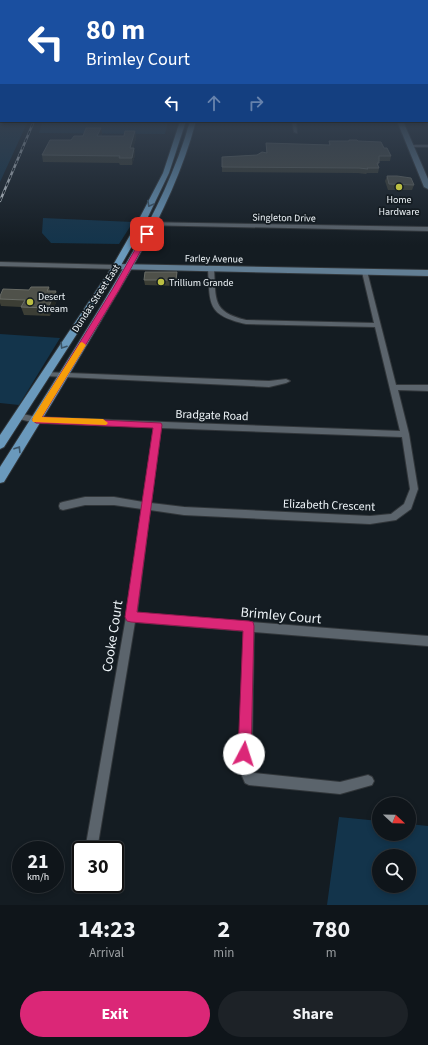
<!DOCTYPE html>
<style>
:root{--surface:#0f151a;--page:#1d2227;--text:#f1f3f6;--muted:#9b9fa2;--line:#2f3439;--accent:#db2777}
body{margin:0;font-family:"Source Sans 3",sans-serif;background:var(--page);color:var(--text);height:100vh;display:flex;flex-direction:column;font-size:15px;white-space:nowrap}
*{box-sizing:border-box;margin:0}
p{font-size:13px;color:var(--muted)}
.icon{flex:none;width:22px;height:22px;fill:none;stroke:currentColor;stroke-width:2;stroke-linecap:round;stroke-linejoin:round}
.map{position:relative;height:905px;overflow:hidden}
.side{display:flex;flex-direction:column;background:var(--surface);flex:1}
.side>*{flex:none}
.top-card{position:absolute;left:0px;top:0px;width:428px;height:122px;box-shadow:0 2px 6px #0003,0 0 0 1px var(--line);background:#1a4fa0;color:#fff;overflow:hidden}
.needle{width:26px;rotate:112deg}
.buttons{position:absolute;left:372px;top:797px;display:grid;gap:8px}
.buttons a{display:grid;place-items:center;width:44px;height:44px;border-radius:50%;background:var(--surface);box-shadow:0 2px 6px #0003,0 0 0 1px var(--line);font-size:20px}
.speed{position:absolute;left:12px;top:841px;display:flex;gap:8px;font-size:20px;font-weight:700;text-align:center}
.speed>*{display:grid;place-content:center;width:52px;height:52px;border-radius:50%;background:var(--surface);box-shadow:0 2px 6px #0003,0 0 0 1px var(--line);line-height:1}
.speed small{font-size:10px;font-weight:400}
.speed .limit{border:2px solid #111;border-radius:6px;background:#fff;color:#111}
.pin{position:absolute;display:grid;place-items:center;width:34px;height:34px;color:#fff;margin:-17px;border-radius:8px;box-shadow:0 2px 6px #0006}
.me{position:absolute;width:44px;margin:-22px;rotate:5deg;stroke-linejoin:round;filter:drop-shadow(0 0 3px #0008)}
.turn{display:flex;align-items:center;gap:14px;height:84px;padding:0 20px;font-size:18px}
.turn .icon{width:52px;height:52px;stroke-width:2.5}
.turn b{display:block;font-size:28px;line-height:34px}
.lanes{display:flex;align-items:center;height:38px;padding:0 20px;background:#0003;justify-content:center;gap:20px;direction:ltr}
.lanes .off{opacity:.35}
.eta{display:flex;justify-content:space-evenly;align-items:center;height:68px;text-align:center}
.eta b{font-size:24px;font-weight:700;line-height:28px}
.action{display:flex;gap:8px;margin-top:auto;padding:8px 20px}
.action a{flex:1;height:46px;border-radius:24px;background:var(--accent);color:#fff;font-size:16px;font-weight:700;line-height:46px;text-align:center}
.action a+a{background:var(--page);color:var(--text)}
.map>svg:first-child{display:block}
</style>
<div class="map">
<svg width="428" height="905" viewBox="0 0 428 905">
<rect width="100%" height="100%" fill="#141c22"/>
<!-- green -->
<path fill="#13344b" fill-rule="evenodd" d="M0,119l1,2h27l-28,61z
M43,121h125l-3,13 -126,-1z
M43,218l90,4 -14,22 -68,-1 -9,-10z
M0,334l60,4 -41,67 -19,-2z
M339,817l40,4v13h30v-10l19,2v79h-101zM379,856h30v30h-30z"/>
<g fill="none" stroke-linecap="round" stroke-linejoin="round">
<defs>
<path id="street" d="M427,120l1,2h-11l-2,-1h12z
M292,121h4l1,12 -3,-1z
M410,145h18v2h-20v-2z
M139,222l289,5v4l-287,-6 -3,-2z
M0,262l116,3 3,2 -3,2 -116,-3z
M211,267l3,2c2,31 -2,43 32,51l128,3 -12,-51 5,-1 29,114h32v6l-30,-1 11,44 9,55 -7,20 -15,11 -26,4 -186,-9 -34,-5 -13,103 291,23v10l-174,-14 -2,111 -3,21 4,9 87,9 28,-7 4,2 2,4 -2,4 -32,9 -91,-9 -4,-2 -8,-19 3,-21 4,-112 -109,-9 -38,228h-12l41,-233 16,-108 -28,-4h-29l-22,5 -3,-1 -1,-3 1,-3 3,-1 22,-5h29l29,5 11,-75 -118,-4 -21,-5 -1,-2 1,-2 3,-1 18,4 364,14 -25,-104 -129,-3c-39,-9 -36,-19 -38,-55zM161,428l241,9 8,52 -6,15 -13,10 -21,2 -186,-9 -33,-4z
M43,372l226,9 17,-2 4,2 -4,2 -17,4 -224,-11h-2l-2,-2z"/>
<path id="secondary" d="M397,121h6l25,58v10l-4,-2z
M116,264l312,6v6l-315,-7 -1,-2z"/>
<path id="primary" d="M180,121h6l-17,52 -24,50 -25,44 -116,180 -4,2v-14l112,-168 25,-44 26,-50z
M190,121h6c-18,68 -51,126 -87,186 -34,59 -70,117 -105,175l-4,1v-16c34,-53 68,-107 101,-161 36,-60 70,-118 89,-185z"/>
</defs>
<!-- street casing -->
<use href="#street" stroke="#31363a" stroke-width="2"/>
<!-- secondary casing -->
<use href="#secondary" stroke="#31363a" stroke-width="2"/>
<!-- primary casing -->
<use href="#primary" stroke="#31363a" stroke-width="2"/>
<!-- street -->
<use href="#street" fill="#5b646c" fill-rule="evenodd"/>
<!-- secondary -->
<use href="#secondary" fill="#627e94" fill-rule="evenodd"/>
<!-- primary -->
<use href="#primary" fill="#6a99bc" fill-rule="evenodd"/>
<defs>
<path id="rail" d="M0,201l34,-80"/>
</defs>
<!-- rail casing -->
<use href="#rail" stroke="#d4dade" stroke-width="2.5"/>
<!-- rail -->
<use href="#rail" stroke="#141c22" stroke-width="1.5" stroke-dasharray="4" stroke-linecap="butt"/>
</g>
<!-- wall -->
<path fill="#3c3e35" d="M101,128l1,6 -1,2h23l11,-5 1,7 -3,10h1l1,7 -3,10h-12l-1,-2 -76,-1 -1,-7 29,-15z
M349,140l35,8 7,8 -1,5h-11l-1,5 1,2 -1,5h-11l-1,1 -8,-1 -136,-1v-15l35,-2 9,-2v-10l63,2v-4h19z
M387,176l27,9 -2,5h-24l-3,-9z
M177,278l-1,8 -31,-1 -1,-5z
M49,287l1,4h6l2,7 -8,18 -26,-1 -3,-8 -20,-1 -1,-3v-7l29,-6z"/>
<!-- shaded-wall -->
<path fill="#242824" d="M101,128l1,6 -4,8 -1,-6z
M135,131l1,7 -5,17 -1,-7z
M134,148l1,7 -3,10v-7z
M56,291l2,7 -8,18 -2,-8z"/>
<!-- building -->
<path fill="#4f514a" stroke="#686b65" d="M86,128h15l-4,8h27l1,-5h10l-5,17h4l-2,10h-13l1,-2 -78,-1 8,-15h21l3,-4h9z
M349,140h8l1,1 23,1 3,6h3l4,8h-12v7h-2l2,5h-12l1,1 -9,-1 -137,-1v-10l35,-2 5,-3 5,1 -1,-10 64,2 -1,-4h20z
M387,176h10l14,2 3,7 -25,-1z
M145,272h32l-1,8h-32z
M31,287h18l-2,4h9l-8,17 -27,-1 4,-7 -25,-1v-3l3,-7 26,1z"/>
<!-- one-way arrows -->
<defs><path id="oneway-chevron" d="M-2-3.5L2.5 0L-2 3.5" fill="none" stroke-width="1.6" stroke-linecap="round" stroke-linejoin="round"/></defs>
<g stroke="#3b5467">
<use href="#oneway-chevron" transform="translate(150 204) rotate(118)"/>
<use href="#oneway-chevron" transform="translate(63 346) rotate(123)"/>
<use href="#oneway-chevron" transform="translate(18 449) rotate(-58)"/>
</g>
<!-- sky -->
<linearGradient id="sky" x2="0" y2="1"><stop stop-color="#0b0f13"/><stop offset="0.49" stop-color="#34404f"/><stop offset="1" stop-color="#34404f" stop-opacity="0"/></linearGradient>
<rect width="428" height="245" fill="url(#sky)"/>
<!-- route -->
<path fill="#db2777" stroke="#8e194d" d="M147,232l3,2 -31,56 -77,127 119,6 1,2 -25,187 112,9 4,1 1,4 -3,128 -2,4 -5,2 -4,-2 -2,-4 5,-123 -112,-9 -4,-1 -2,-4 28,-189 -117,-5 -4,-3 80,-130 32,-56z"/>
<!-- slow -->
<path fill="#f59e0b" d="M82,342l4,3 -44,72 61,2 5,4 -2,2 -73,-3 -1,-2 1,-3 47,-74z"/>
<!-- markers -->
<g fill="#bcbf43" stroke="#141c22" stroke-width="1.5">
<circle cx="399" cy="187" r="4"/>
<circle cx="161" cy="282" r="4"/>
<circle cx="30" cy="302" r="4"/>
</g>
<g text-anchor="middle" stroke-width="3.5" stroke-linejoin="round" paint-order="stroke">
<!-- far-poi labels -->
<g font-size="10" fill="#eef4f8" stroke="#141c22" text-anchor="start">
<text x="399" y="203" text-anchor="middle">Home<tspan x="399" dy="12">Hardware</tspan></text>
<text x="169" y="286">Trillium Grande</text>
<text x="38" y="300">Desert<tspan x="38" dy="12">Stream</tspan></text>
</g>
<!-- far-street labels -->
<g font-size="10" fill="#eef4f8" stroke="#141c22">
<text transform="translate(284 217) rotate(1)" y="4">Singleton Drive</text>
<text transform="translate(214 258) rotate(1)" y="4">Farley Avenue</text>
<text transform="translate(95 298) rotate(-57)" y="4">Dundas Street East</text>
</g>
<!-- street labels -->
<g font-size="12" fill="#eef4f8" stroke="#141c22">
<text transform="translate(212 415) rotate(2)" y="4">Bradgate Road</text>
<text transform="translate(329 505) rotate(2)" y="4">Elizabeth Crescent</text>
</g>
<!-- near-street labels -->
<g font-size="14" fill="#eef4f8" stroke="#141c22">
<text transform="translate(281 615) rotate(5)" y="5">Brimley Court</text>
<text transform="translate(112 636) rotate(-81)" y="5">Cooke Court</text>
</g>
</g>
</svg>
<div class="buttons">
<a><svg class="needle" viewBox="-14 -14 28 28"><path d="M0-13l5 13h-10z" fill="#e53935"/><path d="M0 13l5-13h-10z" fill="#9b9fa2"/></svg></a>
<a><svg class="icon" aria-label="search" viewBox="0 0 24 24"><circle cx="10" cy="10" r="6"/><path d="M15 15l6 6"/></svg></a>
</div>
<div class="speed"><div>21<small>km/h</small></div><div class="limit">30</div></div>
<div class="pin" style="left:147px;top:234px;background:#d93025"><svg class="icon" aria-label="arrive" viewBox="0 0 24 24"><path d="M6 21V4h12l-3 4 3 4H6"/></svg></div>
<svg class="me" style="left:244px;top:754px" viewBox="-20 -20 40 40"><circle r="19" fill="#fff"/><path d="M0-13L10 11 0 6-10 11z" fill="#db2777"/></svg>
<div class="top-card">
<div class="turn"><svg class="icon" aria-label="left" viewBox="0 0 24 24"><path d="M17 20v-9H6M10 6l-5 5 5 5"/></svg><div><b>80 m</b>Brimley Court</div></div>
<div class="lanes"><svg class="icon" aria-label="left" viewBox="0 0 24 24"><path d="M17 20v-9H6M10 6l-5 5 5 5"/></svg><svg class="icon off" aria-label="ahead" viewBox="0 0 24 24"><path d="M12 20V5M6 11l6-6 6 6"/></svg><svg class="icon off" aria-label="right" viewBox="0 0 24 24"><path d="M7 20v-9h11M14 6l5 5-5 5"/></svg></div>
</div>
</div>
<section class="side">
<div class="eta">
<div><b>14:23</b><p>Arrival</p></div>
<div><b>2</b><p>min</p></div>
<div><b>780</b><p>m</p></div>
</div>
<div class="action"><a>Exit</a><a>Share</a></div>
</section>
